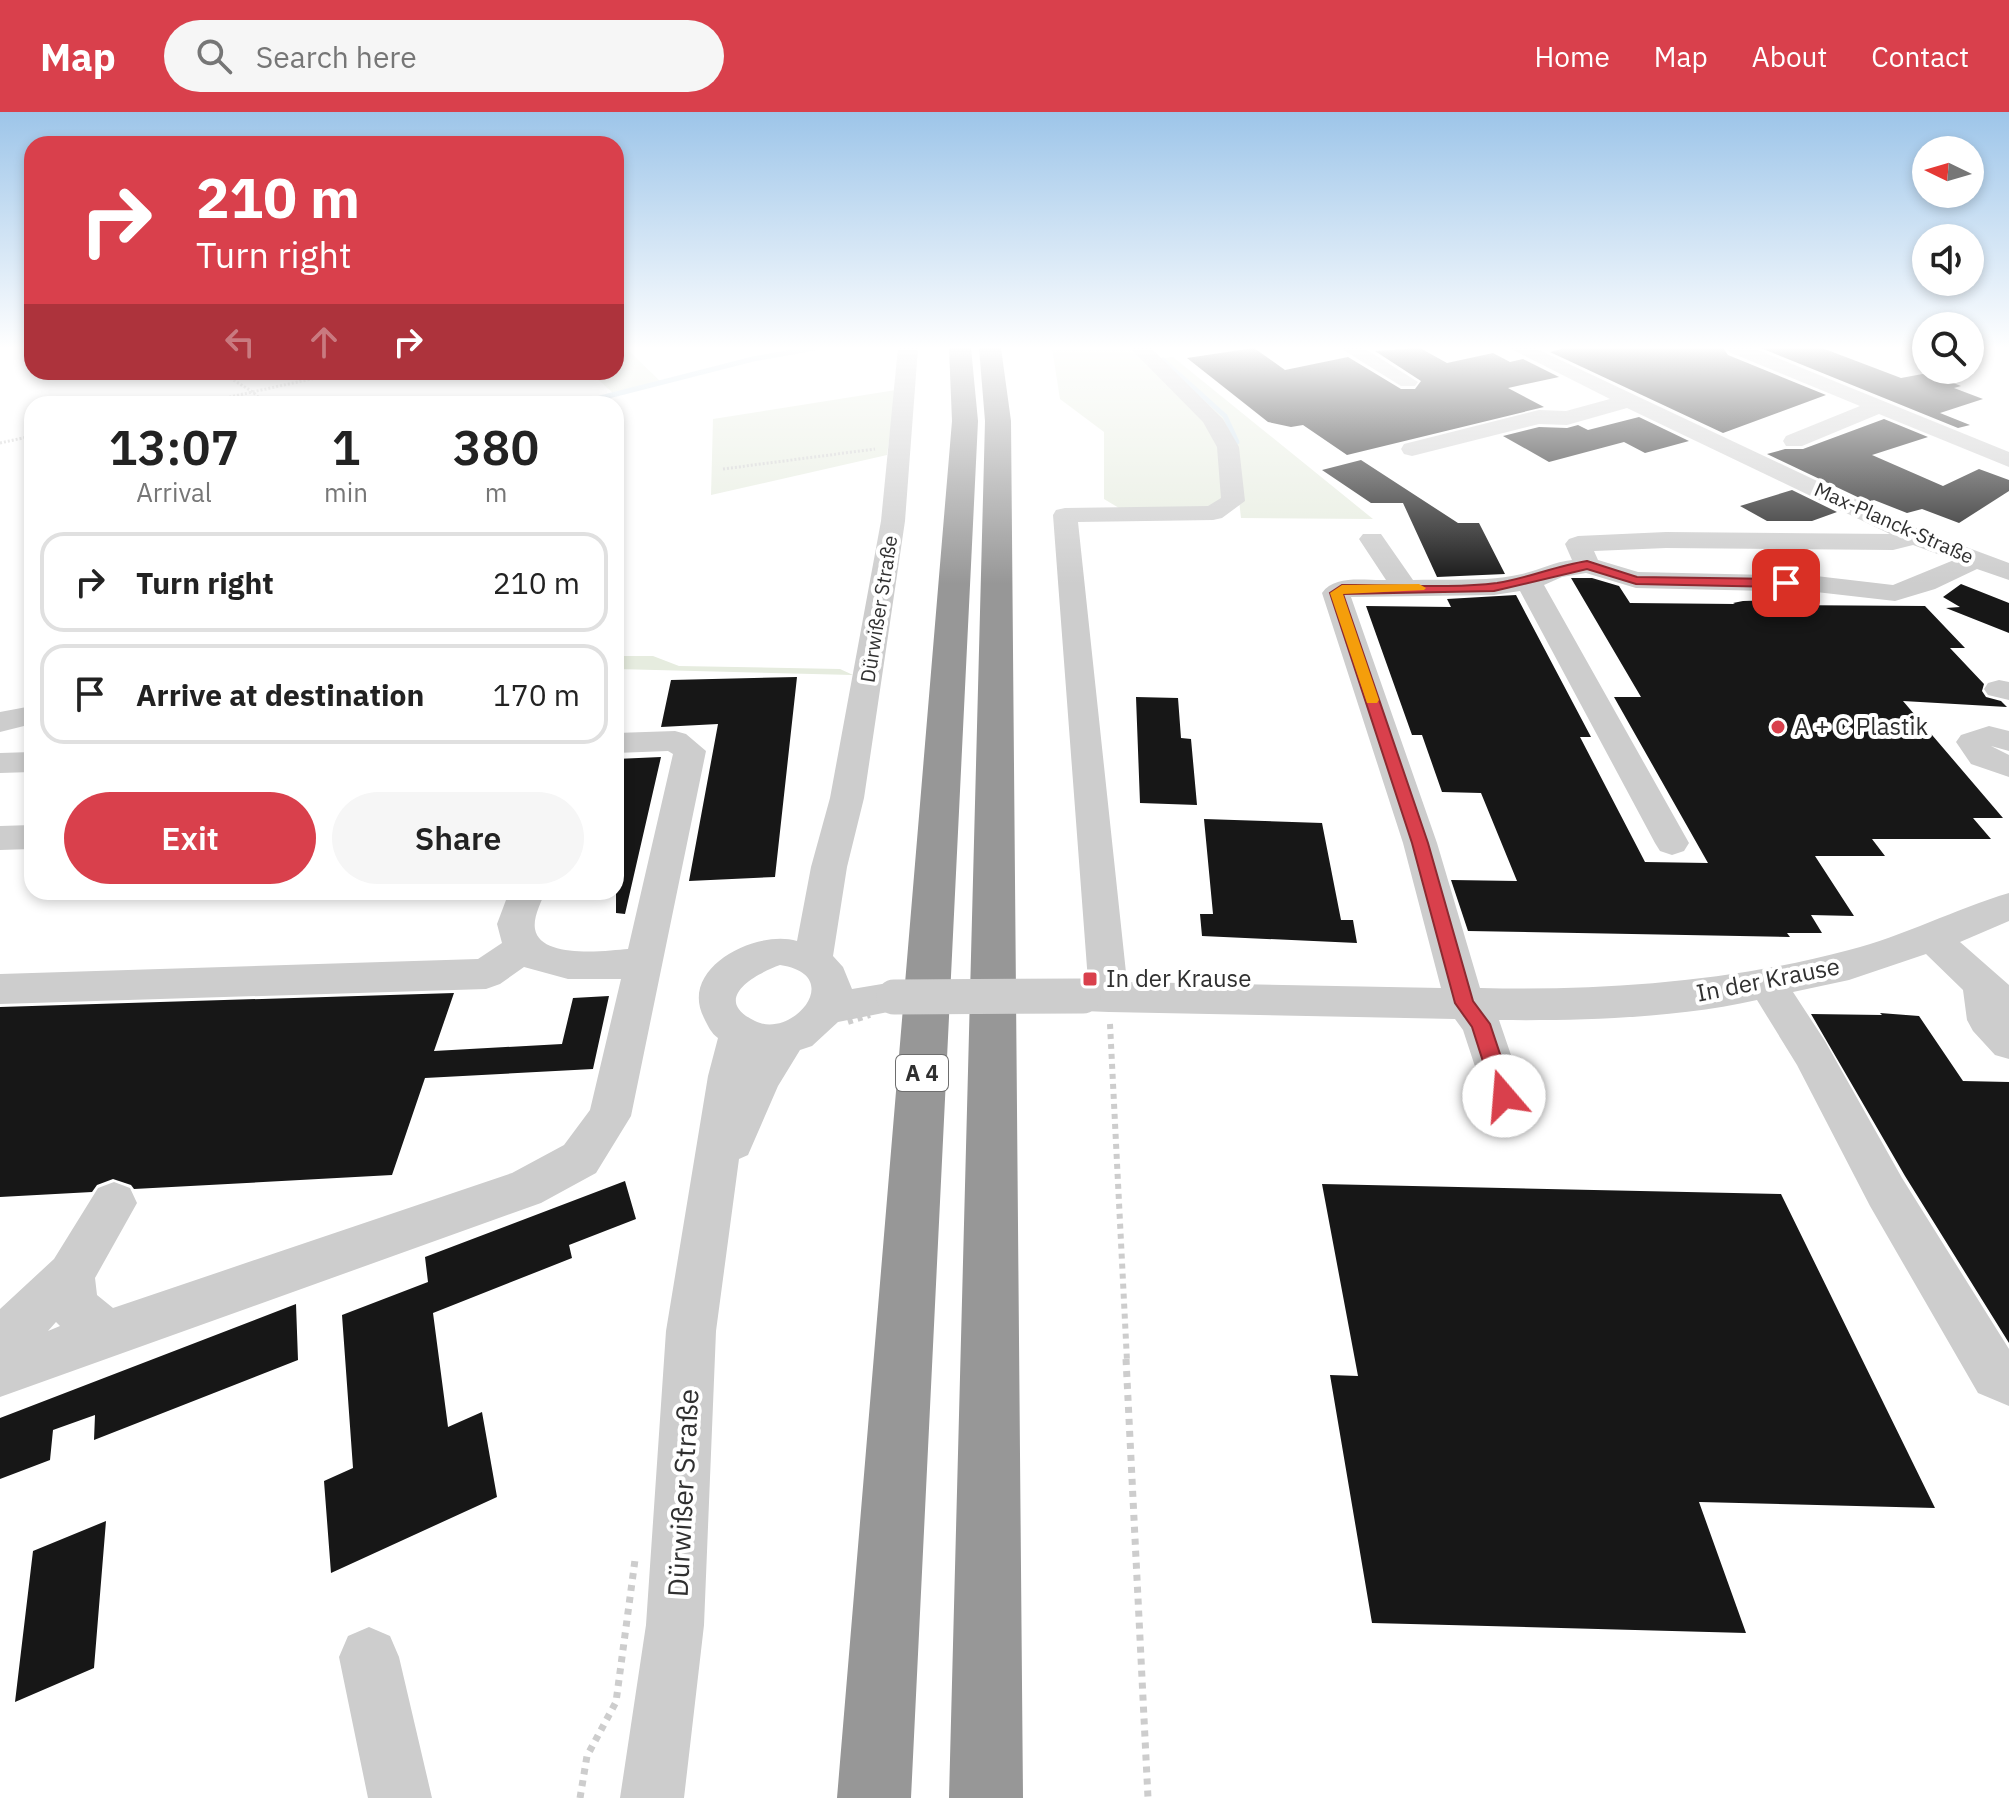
<!DOCTYPE html>
<meta charset="utf-8">
<style>
:root{--surface:#fff;--page:#f6f6f6;--text:#222;--muted:#767676;--line:#e0e0e0;--accent:#d9404c}
body{margin:0;font-family:"IBM Plex Sans",sans-serif;background:var(--page);color:var(--text);height:100vh;display:flex;flex-direction:column;font-size:30px;white-space:nowrap}
*{box-sizing:border-box;margin:0}
p{font-size:26px;color:var(--muted)}
.icon{flex:none;width:44px;height:44px;fill:none;stroke:currentColor;stroke-width:2;stroke-linecap:round;stroke-linejoin:round}
.map{position:relative;flex:1;overflow:hidden}
.details{position:absolute;left:24px;top:284px;width:600px;height:504px;display:flex;flex-direction:column;background:var(--surface);border-radius:24px;box-shadow:0 4px 12px #0003}
.details>*{flex:none}
.guide{position:absolute;left:24px;top:24px;width:600px;height:244px;border-radius:24px;box-shadow:0 4px 12px #0003;background:#d9404c;color:#fff;overflow:hidden}
.needle{width:52px;rotate:275deg}
.buttons{position:absolute;left:1912px;top:24px;display:grid;gap:16px}
.buttons a{display:grid;place-items:center;width:72px;height:72px;border-radius:50%;background:var(--surface);box-shadow:0 4px 12px #0003;font-size:40px}
.pin{position:absolute;display:grid;place-items:center;width:68px;height:68px;color:#fff;margin:-34px;border-radius:16px;box-shadow:0 4px 12px #0006}
.me{position:absolute;width:88px;margin:-44px;rotate:342deg;stroke-linejoin:round;filter:drop-shadow(0 0 6px #0008)}
.turn{display:flex;align-items:center;gap:28px;height:168px;padding:0 40px;font-size:36px}
.turn .icon{width:104px;height:104px;stroke-width:2.5}
.turn b{display:block;font-size:56px;line-height:68px}
.lanes{display:flex;align-items:center;height:76px;padding:0 40px;background:#0003;justify-content:center;gap:40px;direction:ltr}
.lanes .off{opacity:.35}
.eta{display:flex;justify-content:space-evenly;align-items:center;height:136px;text-align:center}
.eta b{font-size:48px;font-weight:600;line-height:56px}
.cta{display:flex;gap:16px;margin-top:auto;padding:16px 40px}
.cta a{flex:1;height:92px;border-radius:48px;background:var(--accent);color:#fff;font-size:32px;font-weight:600;line-height:92px;text-align:center}
.cta a+a{background:var(--page);color:var(--text)}
ul{padding:0;list-style:none}
li{display:flex;align-items:center;gap:24px;height:100px;margin:0 16px 12px;padding:0 24px;border:4px solid var(--line);border-radius:24px}
li div{flex:1}
li b{display:block;font-size:30px}
li em{font-style:normal}
header{display:flex;align-items:center;gap:48px;box-sizing:border-box;height:112px;padding:0 40px;background:var(--accent);color:#fff}
header strong{font-size:38px}
nav{display:flex;gap:44px;margin-inline-start:auto;font-size:28px}
.search{width:560px;height:72px;background:var(--page);display:flex;align-items:center;gap:20px;box-sizing:border-box;padding:0 28px;border-radius:44px;color:var(--muted);font-size:30px}
.map>svg:first-child{display:block}
</style>
<header>
<strong>Map</strong>
<div class="search"><svg class="icon" aria-label="search" viewBox="0 0 24 24"><circle cx="10" cy="10" r="6"/><path d="M15 15l6 6"/></svg>Search here</div>
<nav><a>Home</a><a>Map</a><a>About</a><a>Contact</a></nav>
</header>
<div class="map">
<svg width="2009" height="1686" viewBox="0 0 2009 1686">
<rect width="100%" height="100%" fill="#fff"/>
<!-- green -->
<path fill="#e6ecdf" d="M616,236h10l37,36 -48,11 -25,-23h26z
M1052,236h85l69,71 17,29 1,52 -23,9 -77,2 -20,-12v-67l-44,-33z
M1173,245l200,162 -132,-1 -8,-72 -76,-87z
M896,278l-9,65 -176,40 2,-76z
M616,544h37l26,10 161,3 13,6 -237,-6z"/>
<g fill="none" stroke-linecap="round" stroke-linejoin="round">
<!-- stream -->
<path stroke="#cddfea" stroke-width="5" d="M1163,248l62,56 12,26
M577,292l176,-45 62,-11"/>
</g>
<!-- building -->
<path fill="#171717" d="M1254,236l31,22 63,-13 53,32h14l6,-8 -46,-30 45,-3 27,15 46,-10 17,9 13,-3 36,18 -51,11 36,19 -197,48 -44,-30 -12,2 -23,-5 -81,-64z
M1565,236h158l5,7 98,40 -103,38 -173,-81z
M1761,236h61l79,30 27,-5 33,13 -7,2 29,11 -43,14 30,12 -12,3z
M1639,305l50,24 -44,12 -21,-11 -75,20 -46,-26 36,-9 28,1 11,-3 10,5z
M1884,307l44,18 -56,18 71,31 36,-17 30,11v11l-50,32 -37,-14 -15,4 -33,-13 -6,2 -101,-48 18,-5h18z
M1361,348l97,63h21l26,51 -68,3 -34,-74h-32l-49,-33z
M1792,378l45,22 -25,9h-45l-27,-15z
M1571,466h21l27,8 11,17 105,1 -2,-1 10,-2 34,-1v5l148,1 40,42h-15l34,36 -2,7 4,6 15,4 6,6 -104,-6 100,117h-30l18,21h-119l13,17h-70l39,60 -43,-1 11,18h-35l3,4 -322,-6 -17,-51 66,1 -36,-88 -39,-1 -20,-57h-10l-46,-129 85,1 -4,-8 69,-4 75,142h-11l65,125 63,1 -94,-166h27z
M1961,472l48,19v30l-63,-25 14,-1 -17,-10z
M797,565l-22,200 -86,4 29,-157 -57,3 10,-47z
M1136,585l42,1 3,40 10,1 6,66 -57,-2z
M661,645l-36,157 -9,-1v-154z
M1204,707l118,4 19,97h12l4,23 -155,-7 -2,-22h13z
M454,881l-20,58 128,-7 11,-46 36,-2 -16,73 -168,9 -33,97 -258,14 -3,-4 -18,-6 -16,6 -5,7 -92,5v-190z
M1880,901l39,3 44,65 46,1v261l-104,-167 -94,-162 71,1z
M625,1069l11,38 -67,26 3,13 -139,55 15,114 34,-15 15,85 -166,76 -7,-92 29,-13 -11,-153 86,-33 -3,-25z
M1322,1072l459,10 154,314 -236,-6 47,131 -374,-10 -42,-248 28,1z
M296,1192l2,56 -204,80 1,-25 -42,15 -3,30 -50,19v-61z
M106,1409l-12,147 -79,34 18,-151z"/>
<g fill="none" stroke-linecap="round" stroke-linejoin="round">
<!-- path-far2 -->
<path stroke="#cdcdcd" stroke-width="3" stroke-dasharray="2 2" stroke-linecap="butt" d="M220,260l33,20 12,12
M198,292l145,-32
M0,331l32,-7
M723,357l152,-20"/>
<!-- path-far1 -->
<path stroke="#cdcdcd" stroke-width="6" stroke-dasharray="5 5" stroke-linecap="butt" d="M1110,912l17,337"/>
<!-- path -->
<path stroke="#cdcdcd" stroke-width="7" stroke-dasharray="6 6" stroke-linecap="butt" d="M1126,1247l22,439
M580,1686l7,-42 29,-54 19,-142"/>
<!-- minor -->
<path fill="#cdcdcd" fill-rule="evenodd" d="M898,236h20l-13,173 -41,277 -17,69 -14,89 10,11 9,22 42,-7 14,4 6,11 -6,11 -70,14 -26,24 -12,4 -22,36 -30,69 -9,4 -23,172 -12,294 -20,173h-64l26,-173 20,-294 42,-255 10,-38c-7,-5 -10,-12 -14,-20 -26,-50 52,-89 93,-77l14,-74 19,-69 51,-277zM780,853c67,10 12,75 -25,56 -45,-22 0,-47 25,-56z
M1130,236h21l72,71 16,28 6,54 -23,17 -9,2 -135,2 49,460 314,6 -38,-145 -81,-250c13,-19 44,-12 64,-13l-27,-41 4,-5h18l32,46c36,-1 74,2 109,-6 17,-4 32,-12 50,-14l-7,-16 4,-5 9,-3 88,-4 224,2 -263,-126 -60,17 -28,-1 -127,32 -8,-2 -3,-5 3,-5 135,-34 27,1 44,-12 -101,-51h26l388,183 86,32v17l-32,-11 -42,20 -40,12 -79,-9 -180,-4 -50,-15 -24,4 -18,8 145,258 -5,8 -12,4 -12,-4 -5,-8 -135,-252 -26,4 -143,2 86,246 43,145c124,3 249,-6 369,-38 55,-14 106,-41 160,-57v28l-49,21 49,43v74l-14,-4 -22,-24 -6,-11 -4,-30 -37,-36 -77,26 -56,12 32,49 77,137 107,171v57l-31,-13 -108,-187 -73,-141 -40,-65c-79,18 -177,21 -258,20l26,76 -6,13 -15,5 -15,-5 -26,-79 -8,-11 -346,-7 -26,-1 -14,-4 -6,-11 6,-11 19,-4 -35,-466 3,-5 9,-2 143,-2 13,-8 -4,-51 -14,-25zM1913,433l41,15 -61,25 -77,-9 -178,-4 -40,-12 -4,-9 72,-3 227,2z
M1340,236h24l54,34 -3,4h-14z
M1726,236h27l256,104v15l-130,-53 -77,32h-16l-3,-5 3,-5 74,-30 -131,-54z
M1999,568l10,2v18l-21,-5 -4,-6 4,-6z
M32,594v18l-32,8v-20z
M1989,614l20,5v20l-18,-5 18,9v22l-38,-13 -15,-22 5,-7z
M675,619l11,3 20,17 -75,365 -35,57 -55,30 -541,194v-88l54,-50 44,-71 16,-6 16,6 7,15 -42,75 2,17 16,13 399,-135 52,-28 26,-35 31,-131h-53l-44,-12 -24,17 -14,5 -486,15v-30l478,-15 24,-16 -5,-19 12,-32h36c-4,11 -12,25 -10,37 5,30 70,22 93,20l45,-195 -5,-3 -52,2v-20zM56,1210l4,4 -12,5z
M32,640v20l-32,1v-20z
M32,713v24l-32,1v-24z
M369,1515l21,9 9,21 33,141h-64l-29,-141 9,-21z"/>
<!-- highway -->
<path fill="#979797" fill-rule="evenodd" d="M949,236h22l7,73 -67,1377h-74l115,-1377z
M979,236h22l10,73 12,1377h-74l36,-1377z"/>
<!-- path-bridge -->
<path stroke="#cdcdcd" stroke-width="6" stroke-dasharray="5 5" stroke-linecap="butt" d="M848,910l22,-7"/>
<!-- minor-bridge -->
<path stroke="#cdcdcd" stroke-width="35" d="M894,885l189,-1"/>
</g>
<!-- sky -->
<linearGradient id="sky" x2="0" y2="1"><stop stop-color="#9dc5e9"/><stop offset="0.5" stop-color="#fff"/><stop offset="1" stop-color="#fff" stop-opacity="0"/></linearGradient>
<rect width="2009" height="472" fill="url(#sky)"/>
<!-- route -->
<path fill="#d9404c" stroke="#8d2a31" stroke-width="2" d="M1587,449l50,16 149,2 6,4 -6,4 -150,-3 -49,-15 -93,22 -151,3 85,249 45,158 17,23 24,72 -3,6 -7,2 -7,-2 -3,-6 -22,-69 -17,-24 -43,-160 -82,-250 12,-8c49,-1 106,4 155,-2 32,-5 58,-17 90,-22z"/>
<!-- slow -->
<path fill="#f59e0b" d="M1419,472l7,4 -2,2 -81,4 36,106 -2,3h-10l-37,-110 12,-8z"/>
<!-- markers -->
<g fill="#d9404c" stroke="#fff" stroke-width="3">
<circle cx="1778" cy="615" r="8"/>
<rect x="1082" y="859" width="16" height="16" rx="4"/>
</g>
<g text-anchor="middle" stroke-width="8" stroke-linejoin="round" paint-order="stroke">
<!-- far-street labels -->
<g font-size="20" fill="#303030" stroke="#fff">
<text transform="translate(1894 411) rotate(24)" y="7">Max-Planck-Straße</text>
<text transform="translate(879 497) rotate(-81)" y="7">Dürwißer Straße</text>
</g>
<!-- shield labels -->
<rect fill="#fff" stroke="#6e6e6e" stroke-width="2" x="896" y="943" width="52" height="36" rx="6"/>
<g font-size="22" font-weight="bold" fill="#303030">
<text x="922" y="969">A 4</text>
</g>
<!-- poi labels -->
<g font-size="24" fill="#303030" stroke="#fff" text-anchor="start">
<text x="1794" y="623">A + C Plastik</text>
<text x="1106" y="875">In der Krause</text>
</g>
<!-- street labels -->
<g font-size="24" fill="#303030" stroke="#fff">
<text transform="translate(1768 868) rotate(-11)" y="8">In der Krause</text>
</g>
<!-- near-street labels -->
<g font-size="28" fill="#303030" stroke="#fff">
<text transform="translate(683 1381) rotate(-87)" y="10">Dürwißer Straße</text>
</g>
</g>
</svg>
<div class="buttons">
<a><svg class="needle" viewBox="-14 -14 28 28"><path d="M0-13l5 13h-10z" fill="#e53935"/><path d="M0 13l5-13h-10z" fill="#767676"/></svg></a>
<a><svg class="icon" aria-label="sound" viewBox="0 0 24 24"><path d="M4 9h4l5-4v14l-5-4H4zM17 9q2 3 0 6"/></svg></a>
<a><svg class="icon" aria-label="search" viewBox="0 0 24 24"><circle cx="10" cy="10" r="6"/><path d="M15 15l6 6"/></svg></a>
</div>
<div class="pin" style="left:1786px;top:471px;background:#d93025"><svg class="icon" aria-label="arrive" viewBox="0 0 24 24"><path d="M6 21V4h12l-3 4 3 4H6"/></svg></div>
<svg class="me" style="left:1504px;top:984px" viewBox="-20 -20 40 40"><circle r="19" fill="#fff"/><path d="M0-13L10 11 0 6-10 11z" fill="#d9404c"/></svg>
<div class="guide">
<div class="turn"><svg class="icon" aria-label="right" viewBox="0 0 24 24"><path d="M7 20v-9h11M14 6l5 5-5 5"/></svg><div><b>210 m</b>Turn right</div></div>
<div class="lanes"><svg class="icon off" aria-label="left" viewBox="0 0 24 24"><path d="M17 20v-9H6M10 6l-5 5 5 5"/></svg><svg class="icon off" aria-label="ahead" viewBox="0 0 24 24"><path d="M12 20V5M6 11l6-6 6 6"/></svg><svg class="icon" aria-label="right" viewBox="0 0 24 24"><path d="M7 20v-9h11M14 6l5 5-5 5"/></svg></div>
</div>
<section class="details">
<div class="eta">
<div><b>13:07</b><p>Arrival</p></div>
<div><b>1</b><p>min</p></div>
<div><b>380</b><p>m</p></div>
</div>
<ul>
<li><svg class="icon" aria-label="right" viewBox="0 0 24 24"><path d="M7 20v-9h11M14 6l5 5-5 5"/></svg><div><b>Turn right</b></div><em>210 m</em></li>
<li><svg class="icon" aria-label="arrive" viewBox="0 0 24 24"><path d="M6 21V4h12l-3 4 3 4H6"/></svg><div><b>Arrive at destination</b></div><em>170 m</em></li>
</ul>
<div class="cta"><a>Exit</a><a>Share</a></div>
</section>
</div>
